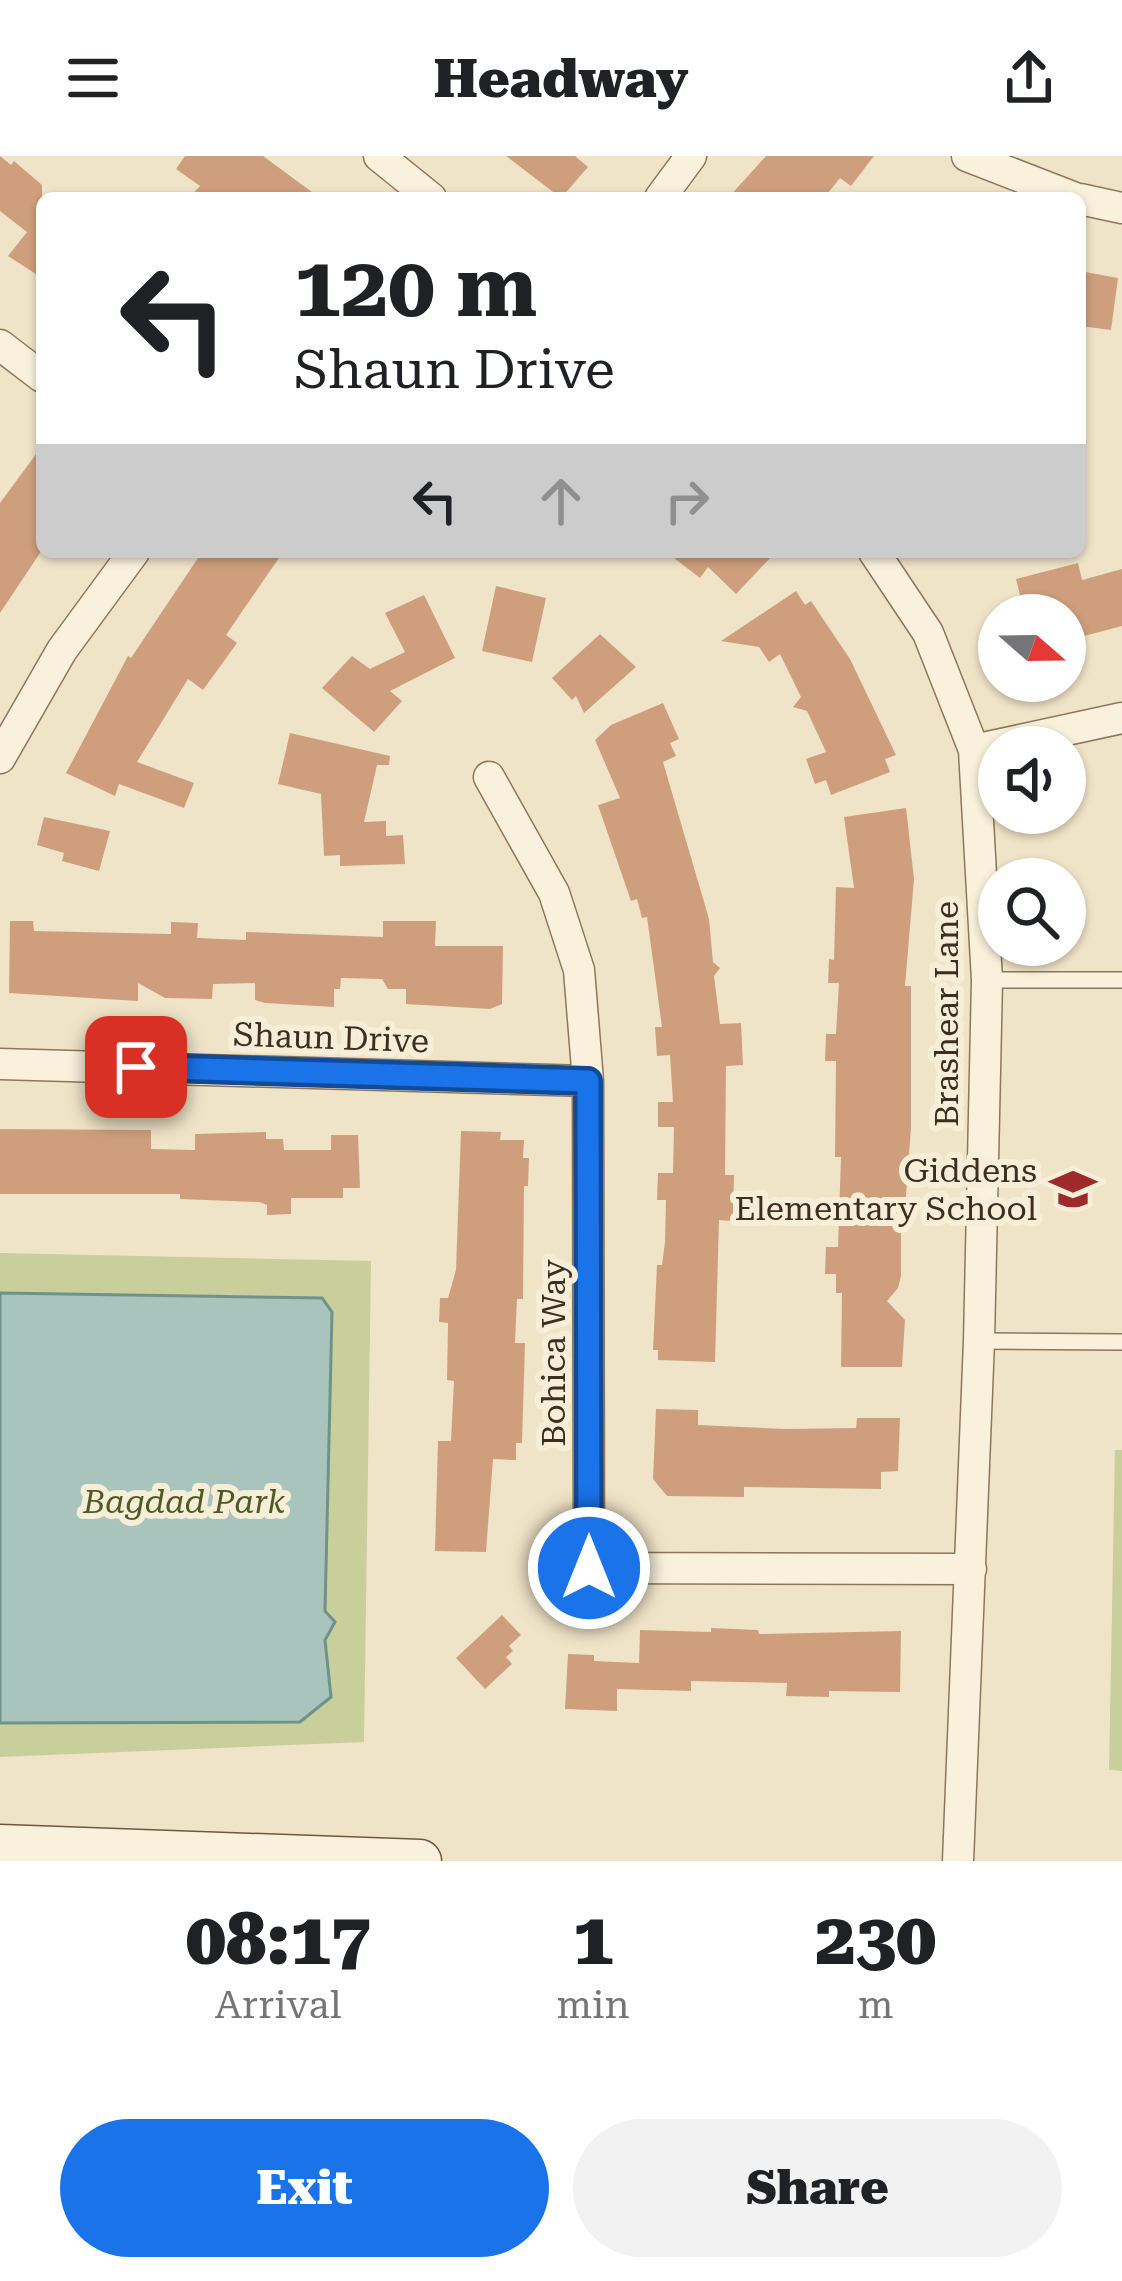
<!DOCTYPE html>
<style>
:root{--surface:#fff;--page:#f2f2f2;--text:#202124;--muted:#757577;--accent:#1a73e8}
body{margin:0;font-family:"Roboto Serif",serif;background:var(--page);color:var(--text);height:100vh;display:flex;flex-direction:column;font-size:45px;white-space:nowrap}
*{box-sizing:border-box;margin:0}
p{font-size:39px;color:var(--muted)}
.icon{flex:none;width:66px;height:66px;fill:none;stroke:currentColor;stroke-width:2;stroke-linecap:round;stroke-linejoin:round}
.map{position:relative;height:1705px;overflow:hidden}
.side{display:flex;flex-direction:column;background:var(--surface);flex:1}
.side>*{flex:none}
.banner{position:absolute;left:36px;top:36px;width:1050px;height:366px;border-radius:18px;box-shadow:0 3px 9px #0004;background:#fff;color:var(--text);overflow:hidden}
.needle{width:78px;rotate:110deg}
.controls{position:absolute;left:978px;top:438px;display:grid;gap:24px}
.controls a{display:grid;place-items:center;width:108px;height:108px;border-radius:50%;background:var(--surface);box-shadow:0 3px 9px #0004;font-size:60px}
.pin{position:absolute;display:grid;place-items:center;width:102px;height:102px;color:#fff;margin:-51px;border-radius:24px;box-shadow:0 6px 18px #0006}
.me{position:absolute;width:132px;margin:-66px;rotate:0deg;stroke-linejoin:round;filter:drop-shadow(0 0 9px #0008)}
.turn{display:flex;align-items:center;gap:42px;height:252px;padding:0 60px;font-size:54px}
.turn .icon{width:156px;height:156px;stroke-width:2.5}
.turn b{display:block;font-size:84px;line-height:102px}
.lanes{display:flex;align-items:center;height:114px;padding:0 60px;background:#0003;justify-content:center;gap:60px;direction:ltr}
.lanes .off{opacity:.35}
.eta{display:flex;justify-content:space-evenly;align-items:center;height:204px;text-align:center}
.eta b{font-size:72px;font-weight:800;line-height:84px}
.action{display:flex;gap:24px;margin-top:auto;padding:24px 60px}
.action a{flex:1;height:138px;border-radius:72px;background:var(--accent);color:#fff;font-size:48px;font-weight:800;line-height:138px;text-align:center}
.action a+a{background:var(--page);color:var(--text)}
header{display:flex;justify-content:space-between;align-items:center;height:156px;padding:0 60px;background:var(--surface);font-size:54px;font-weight:800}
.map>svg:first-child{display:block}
</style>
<header><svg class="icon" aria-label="menu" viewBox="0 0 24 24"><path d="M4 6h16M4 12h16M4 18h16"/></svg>Headway<svg class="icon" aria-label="share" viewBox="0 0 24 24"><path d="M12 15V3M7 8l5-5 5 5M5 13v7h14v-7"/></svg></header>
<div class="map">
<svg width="1122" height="1705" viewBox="0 0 1122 1705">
<rect width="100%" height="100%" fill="#f0e4c8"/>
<!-- green -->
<path fill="#c9cf9b" d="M0,1097l371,8 -7,481 -364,15z
M1115,1294h7v321l-13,-1z"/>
<!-- water -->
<path fill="#a9c4bc" stroke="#6f938a" stroke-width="3" d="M0,1137l322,5 10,14 -7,299 10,11 -10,18 6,57 -31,25 -300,1z"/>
<!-- building -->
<path fill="#cf9f7d" d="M0,0l11,9 3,-4 28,24v93l-34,-22 19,-24 -27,-21z
M185,0h78l57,42h-131l11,-12 -24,-17z
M506,0h69l13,11 -27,31z
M766,0h108l-23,30 -11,-8 -16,20h-96z
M1080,115l38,7 -7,52 -31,-4z
M42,290v104l-42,63v-110z
M202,396h81l-57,83 11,8 -34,47 -15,-11 -51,83 57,21 -10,25 -65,-24 -4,12 -49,-23 62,-117 3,2z
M666,396h110l-40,42 -28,-27 -8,11z
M1078,407l4,17 40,-11v57l-57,15v-26h-40l-9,-36z
M496,430l50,12 -14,64 -50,-11z
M796,435l9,14 6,-4 39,58 46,96 -11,4 5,13 -59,23 -5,-15 -11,4 -9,-25 20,-7 -19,-41 -14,-4 8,-10 -21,-43 -11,8 -10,-15 -38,-6z
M424,439l31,63 -65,33 12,10 -28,31 -52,-44 30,-32 18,13 35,-17 -20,-39z
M600,478l36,33 -52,46 -8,-17 -4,4 -20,-22z
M663,547l16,36 -9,4 6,13 -13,6 46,157 4,43 7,6 -6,8 6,48 21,-1 2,42 -17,1 -1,109h9l-1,46 -14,-1 -4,142 -57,-2v-10h-5l4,-85h5l3,-23 1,-42h-9l1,-27h15l1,-46h-16v-25h15l-3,-47 -13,1 -2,-29h7l-15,-110 -5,1 -5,-19 -6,2 -33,-96 22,-7 -25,-58 16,-15z
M290,577l100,23 -1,9h-12l-13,57 22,-1v15l17,-1 2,29 -65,2v-11l-16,1 -3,-62 -43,-10z
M906,652l8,71 -9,107h6v142l-6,81h-4v67l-3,12 -11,13 18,19 -3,47h-61l1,-74h-6v-19h-11l1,-27h12l3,-90h-6l1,-96h-11l1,-27h10l3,-51h-11l1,-24 5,1 2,-73 18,1 -10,-71z
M44,661l66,14 -11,40 -37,-10 2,-8 -27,-8z
M10,765h23l1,10 137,3v-12l27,1 -1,15 49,2v-8l137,5v-16h53l-1,25h68l-1,58 -12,5 -84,-5v-15h-18l-6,-10 -41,-1 -1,11h-6v18l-69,-4 -10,-3v-17l-42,1 -1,15 -47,-1 -27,-15v18l-129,-8z
M0,973l151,1v19l44,1v-16l71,-2v7h17l1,11h47v-15h27l2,53h-17v10h-52v16l-24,1v-10l-8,-3 -79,-3v-5h-180z
M461,975l40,1 -1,8h24l-1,18h6l-1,28h-4l-1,113h-6l-2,44h10l-3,100h-6v17l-23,-1 -7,93 -51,-1 3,-110h13l3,-60 -7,-1 1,-57 -9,-1 1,-24h8l8,-28z
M656,1253l42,1v15l88,4 70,-1 1,-10h43l-2,53 -17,1v17l-137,-2v10l-77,-1 -14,-17z
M502,1459l19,20 -12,11 4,5 -7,6 6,7 -27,25 -29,-31z
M711,1472l47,2 1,4 142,-3 -1,61 -71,-1v6l-43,-1 1,-13 -96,-2v10l-74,-2v22l-52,-2 3,-55 26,1v6l45,2 1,-33 71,2z"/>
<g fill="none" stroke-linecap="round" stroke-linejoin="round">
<defs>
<path id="service" d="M987,824h135
M979,1185l143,1"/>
<path id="minor" d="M379,0l52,42
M967,0l108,42
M660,42l31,-42
M1080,43l42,9
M0,189l42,32
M874,396l54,81 46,117 13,230 -8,361 -21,520
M974,594l148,-32
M0,602l62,-108 72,-98
M489,621l65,116 25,77 9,111 1,487 382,1
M0,908l588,17"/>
<path id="secondary" d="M0,1690l420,15"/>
</defs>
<!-- service casing -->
<use href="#service" stroke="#8d765c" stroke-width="18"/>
<!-- minor casing -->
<use href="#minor" stroke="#8d765c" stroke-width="33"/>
<!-- secondary casing -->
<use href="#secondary" stroke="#6f573f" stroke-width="45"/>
<!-- service -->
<use href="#service" stroke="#faf1dc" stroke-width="15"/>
<!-- minor -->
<use href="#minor" stroke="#faf1dc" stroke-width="30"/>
<!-- secondary -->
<use href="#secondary" stroke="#faf1dc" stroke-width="42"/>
</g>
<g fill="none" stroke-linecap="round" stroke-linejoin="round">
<defs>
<path id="route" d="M136,911l452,14 1,487"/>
</defs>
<!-- route casing -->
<use href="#route" stroke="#114b97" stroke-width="30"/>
<!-- route -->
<use href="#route" stroke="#1a73e8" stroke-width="21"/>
</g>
<!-- icons -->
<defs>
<symbol id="school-bare" viewBox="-9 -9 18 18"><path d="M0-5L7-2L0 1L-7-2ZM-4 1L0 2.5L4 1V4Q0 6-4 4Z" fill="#9e2a2b" stroke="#f7eed8" stroke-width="2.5" paint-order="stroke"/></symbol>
</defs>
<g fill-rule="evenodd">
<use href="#school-bare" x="1040" y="1000" width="66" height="66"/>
</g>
<g text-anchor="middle" stroke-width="12" stroke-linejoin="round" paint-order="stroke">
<!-- street labels -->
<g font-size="33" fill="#3d2e20" stroke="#f7eed8">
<text transform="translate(946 858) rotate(-90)" y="12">Brashear Lane</text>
<text transform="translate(331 881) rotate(2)" y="12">Shaun Drive</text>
<text transform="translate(553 1197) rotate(-90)" y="12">Bohica Way</text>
</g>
<!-- poi labels -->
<g font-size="33" fill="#3d2e20" stroke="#f7eed8" text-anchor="end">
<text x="1037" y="1026">Giddens<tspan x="1037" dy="38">Elementary School</tspan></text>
</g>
<!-- park labels -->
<g font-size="33" font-style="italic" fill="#4d5a26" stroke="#f7eed8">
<text x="184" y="1357">Bagdad Park</text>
</g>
</g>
</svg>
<div class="controls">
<a><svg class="needle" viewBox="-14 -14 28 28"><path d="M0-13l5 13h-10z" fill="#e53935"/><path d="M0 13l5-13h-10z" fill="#757577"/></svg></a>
<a><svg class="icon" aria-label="sound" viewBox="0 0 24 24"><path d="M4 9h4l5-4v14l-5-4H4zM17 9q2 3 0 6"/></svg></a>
<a><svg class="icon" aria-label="search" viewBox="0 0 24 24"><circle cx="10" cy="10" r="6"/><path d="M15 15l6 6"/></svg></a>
</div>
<div class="pin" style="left:136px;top:911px;background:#d93025"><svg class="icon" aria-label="arrive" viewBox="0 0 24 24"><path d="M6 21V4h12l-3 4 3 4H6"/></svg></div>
<svg class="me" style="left:589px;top:1412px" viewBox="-20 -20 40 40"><circle r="17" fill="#1a73e8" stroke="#fff" stroke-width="3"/><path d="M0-11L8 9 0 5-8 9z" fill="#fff"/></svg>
<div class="banner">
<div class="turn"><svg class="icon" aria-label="left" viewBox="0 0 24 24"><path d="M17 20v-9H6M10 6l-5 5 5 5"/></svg><div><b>120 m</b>Shaun Drive</div></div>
<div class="lanes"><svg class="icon" aria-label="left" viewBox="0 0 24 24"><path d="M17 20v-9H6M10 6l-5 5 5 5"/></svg><svg class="icon off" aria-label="ahead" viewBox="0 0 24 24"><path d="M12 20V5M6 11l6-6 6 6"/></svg><svg class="icon off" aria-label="right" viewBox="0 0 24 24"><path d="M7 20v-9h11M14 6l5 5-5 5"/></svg></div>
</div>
</div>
<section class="side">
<div class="eta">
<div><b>08:17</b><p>Arrival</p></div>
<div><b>1</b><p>min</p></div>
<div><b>230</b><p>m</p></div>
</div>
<div class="action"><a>Exit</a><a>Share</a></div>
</section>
